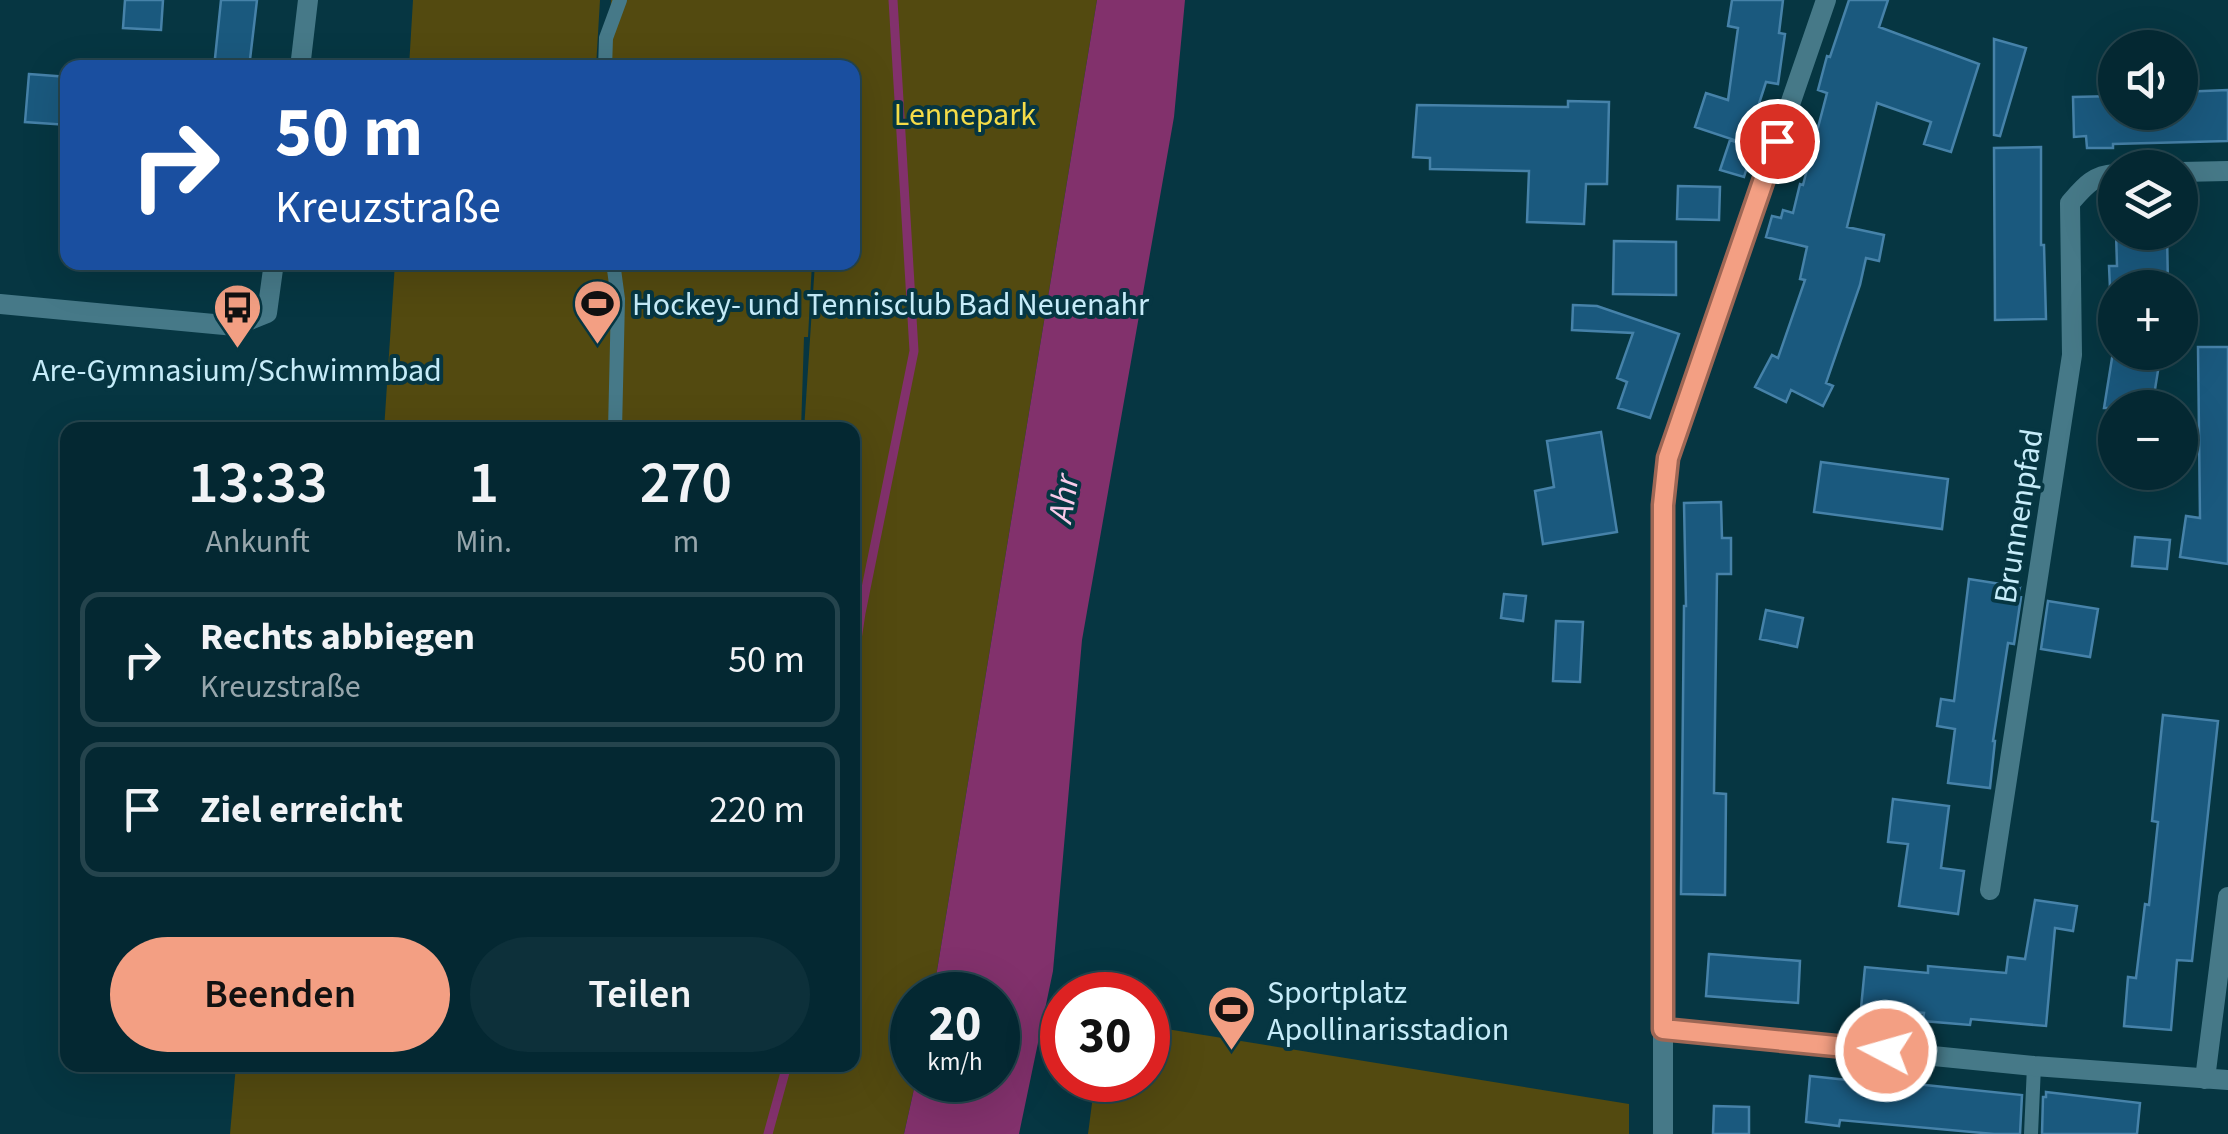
<!DOCTYPE html>
<html lang="de">
<meta charset="utf-8">
<style>
:root{--surface:#042832;--page:#0d303a;--text:#f1f3f6;--muted:#97a6ac;--line:#25444d;--accent:#f39f83}
body{margin:0;font-family:"Source Sans 3",sans-serif;background:var(--page);color:var(--text);height:100vh;display:flex;flex-direction:column;font-size:38px;white-space:nowrap}
*{box-sizing:border-box;margin:0}
p{font-size:32px;color:var(--muted)}
.icon{flex:none;width:55px;height:55px;fill:none;stroke:currentColor;stroke-width:2;stroke-linecap:round;stroke-linejoin:round}
.map{position:relative;flex:1;overflow:hidden}
.drawer{position:absolute;left:60px;top:422px;width:800px;height:650px;display:flex;flex-direction:column;background:var(--surface);border-radius:20px;box-shadow:0 10px 40px #0002,0 0 0 2px var(--line)}
.drawer>*{flex:none}
.banner{position:absolute;left:60px;top:60px;width:800px;height:210px;border-radius:20px;box-shadow:0 10px 40px #0002,0 0 0 2px var(--line);background:#1a4fa0;color:#fff;overflow:hidden}
.tools{position:absolute;left:2098px;top:30px;display:grid;gap:20px}
.tools a{display:grid;place-items:center;width:100px;height:100px;border-radius:50%;background:var(--surface);box-shadow:0 10px 40px #0002,0 0 0 2px var(--line);font-size:50px}
.speed{position:absolute;left:890px;top:972px;display:flex;gap:20px;font-size:50px;font-weight:700;text-align:center}
.speed>*{display:grid;place-content:center;width:130px;height:130px;border-radius:50%;background:var(--surface);box-shadow:0 10px 40px #0002,0 0 0 2px var(--line);line-height:1}
.speed small{font-size:25px;font-weight:400}
.speed .limit{border:15px solid #d22;background:#fff;color:#111}
.pin{position:absolute;display:grid;place-items:center;width:85px;height:85px;color:#fff;margin:-42px;border:5px solid #fff;border-radius:50%;box-shadow:0 2px 10px #0007}
.me{position:absolute;width:110px;margin:-55px;rotate:276deg;stroke-linejoin:round;filter:drop-shadow(0 0 8px #0008)}
.turn{display:flex;align-items:center;gap:35px;height:210px;padding:0 50px;font-size:45px}
.turn .icon{width:130px;height:130px;stroke-width:2.5}
.turn b{display:block;font-size:70px;line-height:85px}
.eta{display:flex;justify-content:space-evenly;align-items:center;height:170px;text-align:center}
.eta b{font-size:60px;font-weight:600;line-height:70px}
.primary-button{display:flex;gap:20px;margin-top:auto;padding:20px 50px}
.primary-button a{flex:1;height:115px;border-radius:60px;background:var(--accent);color:#111;font-size:40px;font-weight:600;line-height:115px;text-align:center}
.primary-button a+a{background:var(--page);color:var(--text)}
ul{padding:0;list-style:none}
li{display:flex;align-items:center;gap:30px;height:135px;margin:0 20px 15px;padding:0 30px;border:5px solid var(--line);border-radius:20px}
li div{flex:1}
li b{display:block;font-size:38px}
li em{font-style:normal}
.map>svg:first-child{display:block}
</style>
<div class="map">
<svg width="2228" height="1134" viewBox="0 0 2228 1134">
<rect width="100%" height="100%" fill="#063642"/>
<!-- green -->
<path fill="#534a10" d="M413,0h187l-4,67h-187z
M611,0h486l-164,995h-21v85h4l-12,54h-674l6,-69h616v-635h-48l11,-167 37,-1v-194l-244,-1z
M395,263h417l-4,74h-4l-3,93h-417z
M1148,1026l481,78v30h-541l7,-54h53z"/>
<!-- water -->
<path fill="#82316c" d="M1097,0h88l-11,117 -92,523 -29,331 -34,163h-115l12,-54h82v-85h-65z"/>
<g fill="none" stroke-linecap="round" stroke-linejoin="round">
<!-- stream -->
<path stroke="#82316c" stroke-width="9" d="M852,673l9,-60 53,-262 -21,-351
M768,1134l19,-69"/>
</g>
<!-- building -->
<path fill="#1a597e" stroke="#4682a9" stroke-width="2.5" d="M125,0h38l-2,30 -38,-2z
M221,0h36l-8,68h-35z
M1732,0h51l-4,33 6,1 -7,50 -12,-2 -20,62 -51,-17 11,-34 22,7 10,-72 -10,-2z
M1849,0h39l-9,27 100,37 -28,88 -27,-8 7,-22 -54,-19 -30,124 37,8 -5,26 -13,-3 -6,27 -34,98 7,3 -10,20 -32,-16 -5,12 -31,-15 17,-32 6,3 27,-78 -5,-1 7,-32 -41,-10 6,-21 9,2 2,-8 10,3 7,-29 3,1 24,-92 -9,-3 9,-34 3,1z
M1994,39l32,9 -26,88 -6,-1z
M29,74l39,3v48l-43,-3z
M2228,90v51l-115,3v4h-26l-1,-12 -12,1 -1,-40 42,-1v16h65v-20z
M1568,101l41,1 -2,82h-21l-2,40 -57,-2 2,-51 -99,-2v-11l-17,-1 4,-52 151,2z
M1730,140l23,8 -9,29 -24,-7z
M2041,147v98h3l2,74 -51,1 -1,-172z
M1678,186l42,1 -1,33 -42,-1z
M2116,232h51l1,56h-58l-1,-22h8z
M1614,241l62,1v53l-63,-1z
M1573,305l24,1 82,28 -29,84 -32,-10 9,-26 -10,-4 16,-45 -61,-3z
M2198,347h30v217l-48,-7 6,-41 14,2z
M2113,352h48l-9,56h-48z
M1601,432l16,100 -74,12 -8,-53 19,-4 -7,-46z
M1821,462l127,17 -6,50 -128,-17z
M1721,502l1,36h9v36h-14l-3,219 12,1 -1,101 -44,-1 3,-288h2l-2,-103z
M2135,537l35,3 -3,29 -35,-3z
M1969,579l51,8 -2,9 3,1 -7,47 -6,-1 -15,98h2l-5,47 -42,-5 7,-54 -18,-3 4,-27 13,2z
M1504,594l22,2 -3,25 -22,-3z
M2048,601l50,8 -8,48 -49,-8z
M1766,610l37,8 -6,29 -37,-8z
M1556,621l27,1 -3,60 -27,-1z
M2163,715l55,6 -26,240 -15,-1 -6,70 -47,-4 4,-49 8,1 9,-74 4,1 9,-83 -6,-1z
M1893,799l56,7 -8,62 23,3 -6,43 -59,-8 9,-62 -20,-2z
M2035,900l42,6 -4,25 -18,-3 -9,98 -75,-7 -1,6 -47,-4 1,-8 -63,-5 4,-41 63,6v-7l78,7 2,-16 17,2z
M1709,954l91,7 -2,42 -92,-7z
M1810,1076l57,6v-3l155,16 -2,39h-26l-154,-14 -1,6 -33,-4z
M2046,1092l94,11 -3,31h-95l1,-37h3z
M1714,1106l35,1v27h-36z"/>
<g fill="none" stroke-linecap="round" stroke-linejoin="round">
<!-- lane -->
<path stroke="#467988" stroke-width="14" d="M605,68l1,-30 14,-38
M613,262l5,37 -3,131
M2031,1134l3,-68"/>
<!-- street -->
<path stroke="#467988" stroke-width="20" d="M300,68l8,-68
M2180,172l48,-1
M0,304l235,22 32,-13 7,-51
M1990,890l82,-535 -2,-152c14,-16 23,-28 45,-29
M1663,1029l371,37 194,14
M2205,1079l23,-182
M1663,1134v-629l5,-47 158,-458"/>
</g>
<g fill="none" stroke-linecap="round" stroke-linejoin="round">
<defs>
<path id="route" d="M1777,141l-109,317 -5,47v524l223,22"/>
</defs>
<!-- route casing -->
<use href="#route" stroke="#9e6755" stroke-width="25"/>
<!-- route -->
<use href="#route" stroke="#f39f83" stroke-width="18"/>
</g>
<!-- icons -->
<defs>
<symbol id="stadium-pin" viewBox="-11 -11 22 30"><path d="M0 17L-7.5 6A9.5 9.5 0 1 1 7.5 6Z" fill="#f39f83" stroke="#063642"/><path d="M0-5a6.5 5 0 1 0 0 10a6.5 5 0 1 0 0-10ZM-3.5-1.8h7v3.6h-7Z" fill="#111"/></symbol>
<symbol id="bus-pin" viewBox="-11 -11 22 30"><path d="M0 17L-7.5 6A9.5 9.5 0 1 1 7.5 6Z" fill="#f39f83" stroke="#063642"/><path d="M-5-6H5V4H4V6H2V4H-2V6H-4V4H-5ZM-3.5-4V0h7V-4ZM-3.5 1.2v1.5H-2V1.2ZM2 1.2v1.5H3.5V1.2Z" fill="#111"/></symbol>
</defs>
<g fill-rule="evenodd">
<use href="#stadium-pin" x="570" y="276" width="55" height="75"/>
<use href="#bus-pin" x="210" y="280" width="55" height="75"/>
<use href="#stadium-pin" x="1204" y="982" width="55" height="75"/>
</g>
<g text-anchor="middle" stroke-width="8" stroke-linejoin="round" paint-order="stroke">
<!-- park labels -->
<g font-size="32" fill="#f4dc48" stroke="#063642">
<text x="965" y="125">Lennepark</text>
</g>
<!-- poi labels -->
<g font-size="32" fill="#c6ecf9" stroke="#063642" text-anchor="start">
<text x="632" y="315">Hockey- und Tennisclub Bad Neuenahr</text>
<text x="237" y="381" text-anchor="middle">Are-Gymnasium/Schwimmbad</text>
<text x="1267" y="1003">Sportplatz<tspan x="1267" dy="37">Apollinarisstadion</tspan></text>
</g>
<!-- street labels -->
<g font-size="32" fill="#c6ecf9" stroke="#063642">
<text transform="translate(2018 516) rotate(-81)" y="11">Brunnenpfad</text>
</g>
<!-- water labels -->
<g font-size="35" font-style="italic" fill="#f8cae8" stroke="#063642">
<text transform="translate(1063 498) rotate(-81)" y="12">Ahr</text>
</g>
</g>
</svg>
<div class="tools">
<a><svg class="icon" aria-label="sound" viewBox="0 0 24 24"><path d="M4 9h4l5-4v14l-5-4H4zM17 9q2 3 0 6"/></svg></a>
<a><svg class="icon" aria-label="layers" viewBox="0 0 24 24"><path d="M12 4l9 5-9 5-9-5zM3 14l9 5 9-5"/></svg></a>
<a>+</a>
<a>−</a>
</div>
<div class="speed"><div>20<small>km/h</small></div><div class="limit">30</div></div>
<div class="pin" style="left:1777px;top:141px;background:#d93025"><svg class="icon" aria-label="arrive" viewBox="0 0 24 24"><path d="M6 21V4h12l-3 4 3 4H6"/></svg></div>
<svg class="me" style="left:1886px;top:1051px" viewBox="-20 -20 40 40"><circle r="17" fill="#f39f83" stroke="#fff" stroke-width="3"/><path d="M0-11L8 9 0 5-8 9z" fill="#fff"/></svg>
<div class="banner">
<div class="turn"><svg class="icon" aria-label="right" viewBox="0 0 24 24"><path d="M7 20v-9h11M14 6l5 5-5 5"/></svg><div><b>50 m</b>Kreuzstraße</div></div>
</div>
<section class="drawer">
<div class="eta">
<div><b>13:33</b><p>Ankunft</p></div>
<div><b>1</b><p>Min.</p></div>
<div><b>270</b><p>m</p></div>
</div>
<ul>
<li><svg class="icon" aria-label="right" viewBox="0 0 24 24"><path d="M7 20v-9h11M14 6l5 5-5 5"/></svg><div><b>Rechts abbiegen</b><p>Kreuzstraße</p></div><em>50 m</em></li>
<li><svg class="icon" aria-label="arrive" viewBox="0 0 24 24"><path d="M6 21V4h12l-3 4 3 4H6"/></svg><div><b>Ziel erreicht</b></div><em>220 m</em></li>
</ul>
<div class="primary-button"><a>Beenden</a><a>Teilen</a></div>
</section>
</div>
